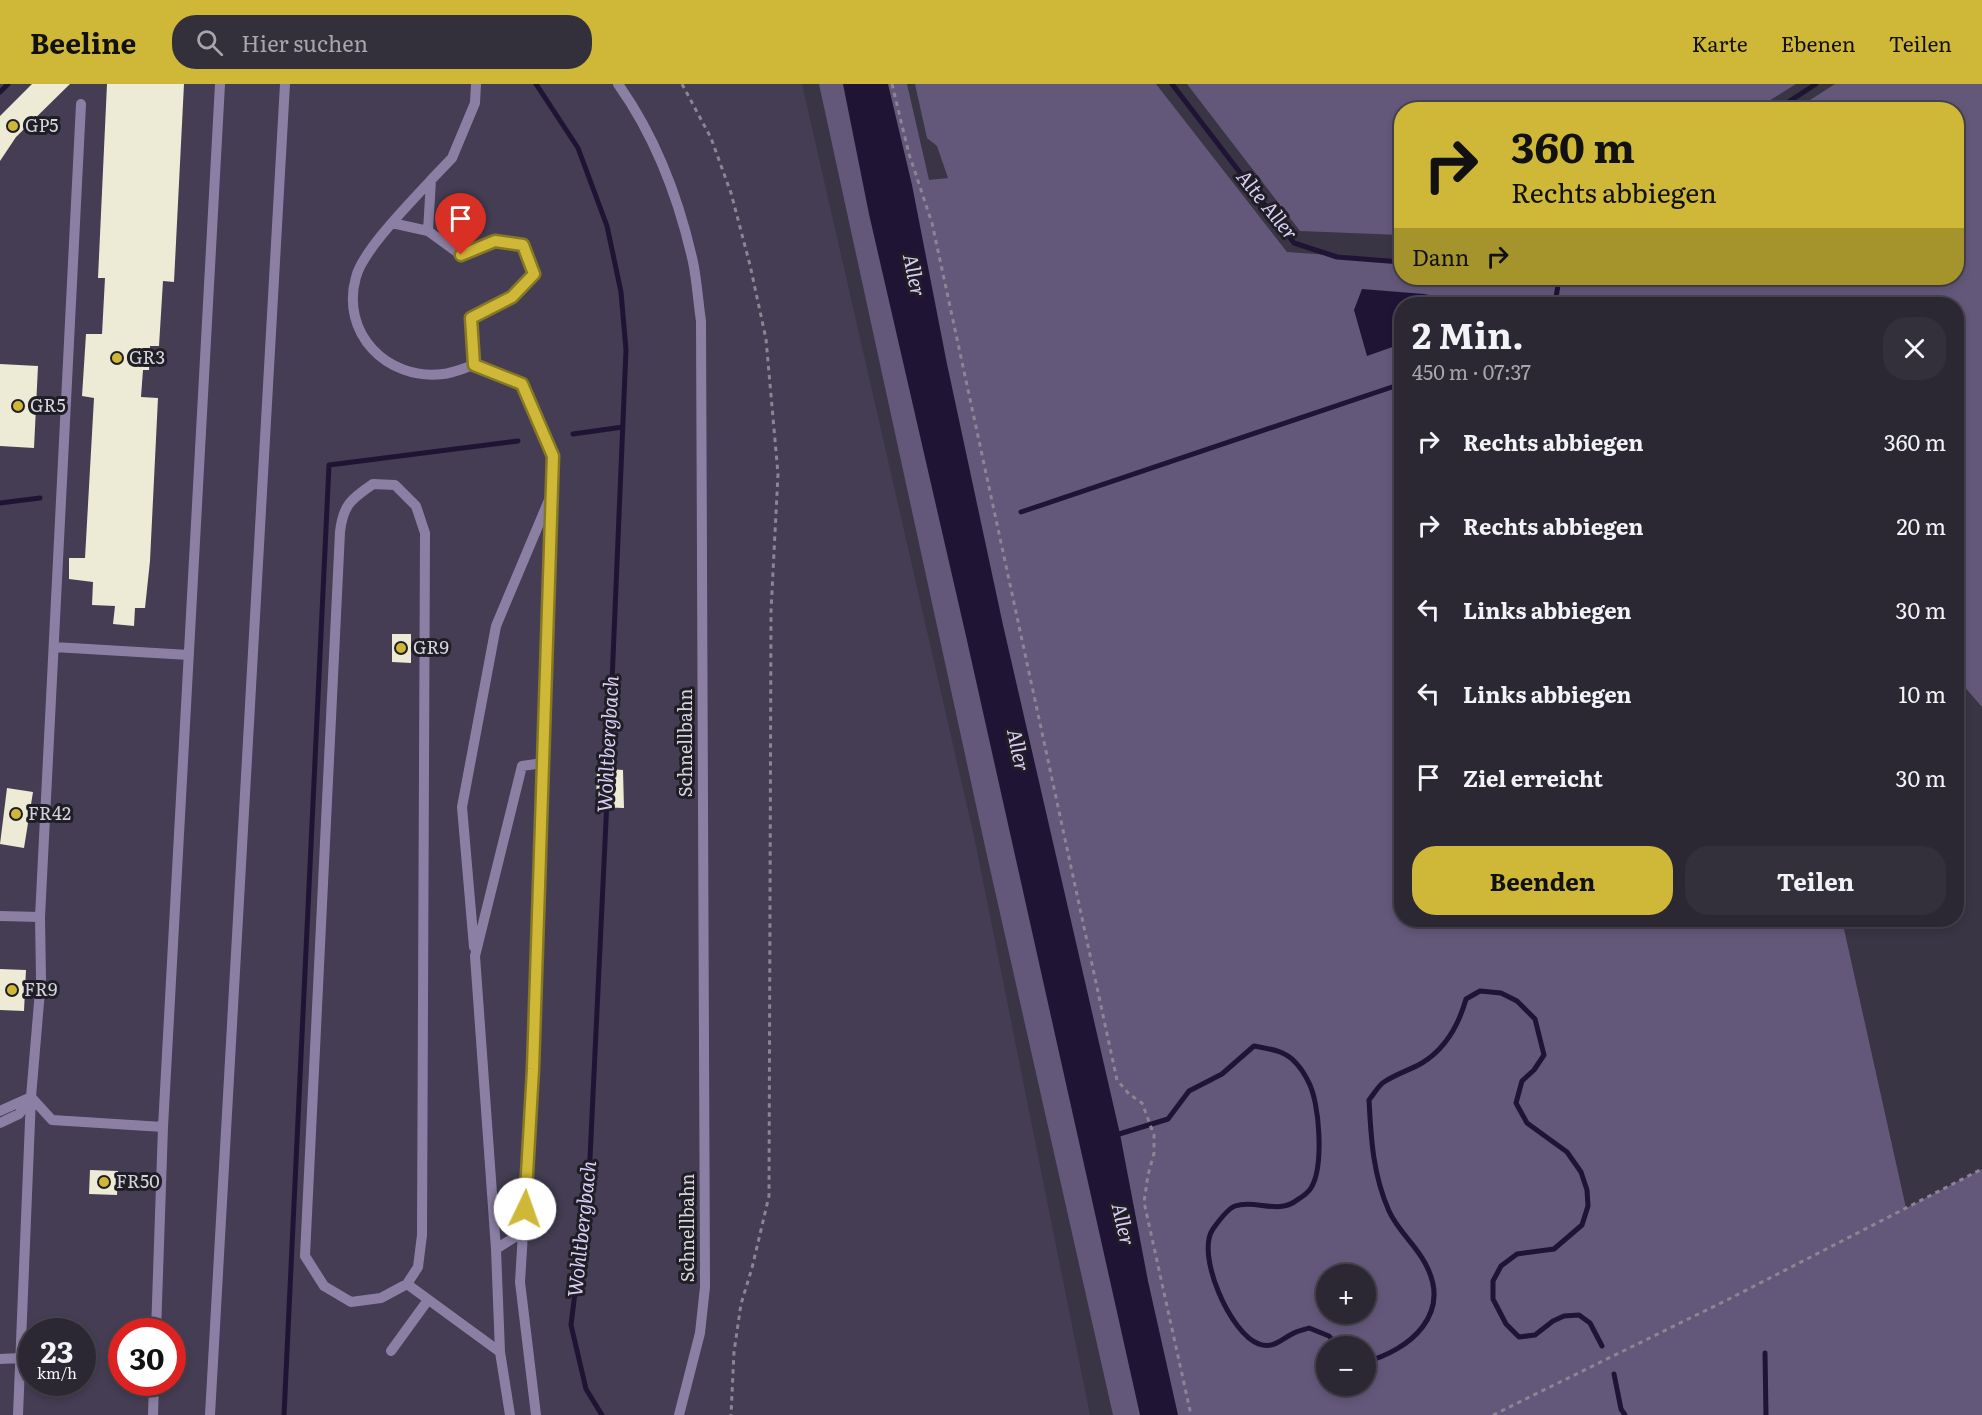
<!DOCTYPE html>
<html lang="de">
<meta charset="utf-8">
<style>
:root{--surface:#2c2833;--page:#34303b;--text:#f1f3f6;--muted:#a6a6ac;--line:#48444e;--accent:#cfb837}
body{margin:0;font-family:Literata,serif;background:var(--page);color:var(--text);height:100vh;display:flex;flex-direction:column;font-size:22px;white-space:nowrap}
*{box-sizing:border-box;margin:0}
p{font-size:20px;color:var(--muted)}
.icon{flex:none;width:33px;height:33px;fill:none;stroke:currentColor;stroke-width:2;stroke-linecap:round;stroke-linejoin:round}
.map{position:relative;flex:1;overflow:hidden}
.panel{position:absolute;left:1394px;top:213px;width:570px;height:630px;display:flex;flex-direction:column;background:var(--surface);border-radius:24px;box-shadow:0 3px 9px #0003,0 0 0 2px var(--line)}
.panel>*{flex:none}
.banner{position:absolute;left:1394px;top:18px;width:570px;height:183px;border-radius:24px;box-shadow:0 3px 9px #0003,0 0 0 2px var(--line);background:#cfb837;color:#111;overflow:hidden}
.fabs{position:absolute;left:1316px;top:1180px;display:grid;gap:12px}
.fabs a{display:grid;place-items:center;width:60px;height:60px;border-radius:50%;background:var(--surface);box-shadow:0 3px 9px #0003,0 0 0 2px var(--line);font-size:30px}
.speed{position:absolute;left:18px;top:1234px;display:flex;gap:12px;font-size:30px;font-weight:700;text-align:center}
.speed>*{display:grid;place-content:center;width:78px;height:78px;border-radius:50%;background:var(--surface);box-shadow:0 3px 9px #0003,0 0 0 2px var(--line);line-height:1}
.speed small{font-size:15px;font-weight:400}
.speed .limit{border:9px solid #d22;background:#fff;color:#111}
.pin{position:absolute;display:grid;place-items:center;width:51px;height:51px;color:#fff;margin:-62px -26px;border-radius:50% 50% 50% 0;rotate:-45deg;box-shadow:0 0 6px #0007}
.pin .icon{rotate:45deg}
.me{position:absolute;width:66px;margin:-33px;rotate:3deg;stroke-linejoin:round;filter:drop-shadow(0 0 4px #0008)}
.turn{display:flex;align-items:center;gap:21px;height:126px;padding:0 18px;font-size:27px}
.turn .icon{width:78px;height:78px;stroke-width:2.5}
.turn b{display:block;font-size:42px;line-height:51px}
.then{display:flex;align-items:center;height:57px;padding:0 18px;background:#0003;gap:12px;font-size:22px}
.round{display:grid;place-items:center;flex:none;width:63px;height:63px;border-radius:24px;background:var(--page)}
.headline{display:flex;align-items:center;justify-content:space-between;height:102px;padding:0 18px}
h1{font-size:36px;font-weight:700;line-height:45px}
.primary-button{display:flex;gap:12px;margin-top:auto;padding:12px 18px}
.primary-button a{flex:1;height:69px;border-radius:24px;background:var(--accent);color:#111;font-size:24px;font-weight:700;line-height:69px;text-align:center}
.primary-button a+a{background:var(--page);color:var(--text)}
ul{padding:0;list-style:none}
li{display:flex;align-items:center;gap:18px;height:84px;padding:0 18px}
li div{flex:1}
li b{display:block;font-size:22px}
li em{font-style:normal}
header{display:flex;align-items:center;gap:36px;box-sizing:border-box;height:84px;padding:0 30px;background:var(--accent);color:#111}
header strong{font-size:28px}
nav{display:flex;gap:33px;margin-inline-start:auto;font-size:21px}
.search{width:420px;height:54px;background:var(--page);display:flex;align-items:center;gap:15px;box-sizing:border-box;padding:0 21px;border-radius:24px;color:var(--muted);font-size:22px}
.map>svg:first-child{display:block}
</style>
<header>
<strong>Beeline</strong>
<div class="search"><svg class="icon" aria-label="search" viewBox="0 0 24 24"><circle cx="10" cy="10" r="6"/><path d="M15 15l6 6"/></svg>Hier suchen</div>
<nav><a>Karte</a><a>Ebenen</a><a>Teilen</a></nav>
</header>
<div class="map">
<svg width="1982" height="1331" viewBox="0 0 1982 1331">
<rect width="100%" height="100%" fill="#3a3544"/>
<!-- built -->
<path fill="#443d53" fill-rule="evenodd" d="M0,0h802l173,757 115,574h-1090zM32,1248h50v51h-50zM122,1248h50v51h-50z"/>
<!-- green -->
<path fill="#63587a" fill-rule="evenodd" d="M819,0h88l22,96 19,-2 -11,-32 -10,-8 -12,-54h241l131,168 114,8v18h555v-168l-160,-1 39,-25h147v623l-26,-30v-373h-555v616h441l64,288 76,-39v246h-869l-127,-564zM1326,1191h39v39h-39zM1326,1263h39v39h-39z
M1187,0h609l-40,25 -355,1v125l-101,-4z"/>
<!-- water -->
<path fill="#201435" d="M843,0h45l24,101 35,179 56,261 117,509 28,147 30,134h-38l-174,-779 -97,-422z
M1362,205l62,5 48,10h-71v40l-34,12 -13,-46z"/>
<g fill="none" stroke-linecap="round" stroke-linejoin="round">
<!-- stream -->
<path stroke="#201435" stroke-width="5" d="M536,0l42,64 29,78 14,66 5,58 -18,426
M1172,0l122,159 43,14 64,5
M0,8l8,-8
M1776,26l40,-26
M1555,220l3,-19 -3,-7
M573,350l50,-7
M0,419l40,-5
M1021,428l380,-128
M1116,1051l52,-16 21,-28 33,-17 32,-28c15,3 30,4 41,16 5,5 10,13 13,19 12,21 16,86 3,107 -3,5 -9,9 -14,12 -18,15 -42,-1 -62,6 -8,3 -17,16 -22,23 -18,25 18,106 46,115 14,5 21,-4 33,-10 5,-3 11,-4 17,-6l20,8 9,11
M1765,1269l1,62
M1365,1278c45,-12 88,-48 60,-99 -10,-19 -27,-32 -36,-52 -16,-36 -18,-72 -20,-111 5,-6 9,-14 15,-18 12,-8 26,-12 38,-19 23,-14 37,-39 44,-64l14,-8 21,2 16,8 18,18 9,36 -10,15 -12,11 -6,22 11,20 40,29 14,20 6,18 1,16 -6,19 -28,24 -37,5 -16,12 -8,15v18l13,25 13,13 16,-2 18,-14 11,-5 15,-1 11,8 12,23
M1614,1290l7,35 4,6
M284,1331l45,-950 189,-24
M602,1331l-16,-26 -15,-64 18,-146 18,-379"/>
</g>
<!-- building -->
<path fill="#edead5" d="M32,0h38l-54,53 -16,24v-45z
M107,0h77l-10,198 -11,-1 -4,65h-9l-1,24h-6l-2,27 17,1 -8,163 -5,47h-10l-1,18 -21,-2 2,-18 -23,-1 1,-23 -24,-3v-21h16l9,-160 -12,-2 4,-62h16l3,-56h-7z
M0,280l38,2 -4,82 -34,-2z
M392,550h19v29l-19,-1z
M597,684l26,2 1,38 -28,-1z
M7,704l26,4 -9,56 -24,-4z
M0,885l26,1 -2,41 -24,-1z
M90,1086l28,1 -1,24 -28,-1z"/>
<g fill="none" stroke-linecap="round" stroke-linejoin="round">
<!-- path -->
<path stroke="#8a8692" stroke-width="3" stroke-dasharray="4.5 4.5" stroke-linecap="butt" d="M682,0l29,54 20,55 19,72 16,74 12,135 -7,137 -2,585 -17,72 -11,36 -7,48 -3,63
M892,0l17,70 23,69 185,857 12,14 13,9 12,32v18l-6,22 -4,27 47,213
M1493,1331l236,-116 253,-130"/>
<!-- minor -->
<path stroke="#8b80a4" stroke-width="10" d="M476,0l-1,19 -23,55 -21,22 -3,51 33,24 34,-14 28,4 11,29 -22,23 -41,20 3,48 48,19 31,72 -20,613 -13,213 16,133
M618,0c37,52 61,115 75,178 4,19 5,39 8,59l4,966 -5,46 -21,82
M431,96c-20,22 -68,70 -75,97 -16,56 31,104 87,97 10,-1 21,-6 31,-9
M392,139l36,8
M373,400l22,1 21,21 9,27 -3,702 -4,32 -11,17 -26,14 -30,4 -27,-16 -19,-30 35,-724c3,-27 11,-33 33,-48z
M54,563l135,8
M0,832l40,1 1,62 -10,118 -13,318
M40,833l41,-813
M474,863l-12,-140 34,-181 53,-126
M31,1013l21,23 111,7
M0,1027l31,-14
M0,1039l19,-9 12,-16
M496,1165l-21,-293 47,-190 21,-3
M407,1200l93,68 10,63
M156,1248l7,-205 57,-1043
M391,1267l37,-51
M500,1268l-4,-103 27,-17
M0,1275l20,-1
M153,1331l1,-32
M210,1331l75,-1331"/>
</g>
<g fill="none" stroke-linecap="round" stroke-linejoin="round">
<defs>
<path id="route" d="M461,171l34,-14 28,4 11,29 -22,23 -41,21 3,47 48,19 31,72 -20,613 -8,140"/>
</defs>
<!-- route casing -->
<use href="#route" stroke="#877824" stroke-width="15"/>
<!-- route -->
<use href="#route" stroke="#cfb837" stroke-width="10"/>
</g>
<!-- markers -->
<g fill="#cfb837" stroke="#201e25" stroke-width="2">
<circle cx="13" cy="42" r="6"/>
<circle cx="117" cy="274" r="6"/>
<circle cx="18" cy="322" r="6"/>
<circle cx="401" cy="564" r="6"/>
<circle cx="16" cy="730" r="6"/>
<circle cx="12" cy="906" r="6"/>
<circle cx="104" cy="1098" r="6"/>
</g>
<g text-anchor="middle" stroke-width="6" stroke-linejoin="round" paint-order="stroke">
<!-- poi labels -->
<g font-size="18" fill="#d5d3dc" stroke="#201e25" text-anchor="start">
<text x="25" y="48">GP5</text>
<text x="129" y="280">GR3</text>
<text x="30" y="328">GR5</text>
<text x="413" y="570">GR9</text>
<text x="28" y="736">FR42</text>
<text x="24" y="912">FR9</text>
<text x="116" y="1104">FR50</text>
</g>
<!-- street labels -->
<g font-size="18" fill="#d5d3dc" stroke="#201e25">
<text transform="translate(686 659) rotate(-90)" y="6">Schnellbahn</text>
<text transform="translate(688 1144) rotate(-90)" y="6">Schnellbahn</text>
</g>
<!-- water labels -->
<g font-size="20" font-style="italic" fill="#dacef6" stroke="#201e25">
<text transform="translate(1267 121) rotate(51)" y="7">Alte Aller</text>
<text transform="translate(914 191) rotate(78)" y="7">Aller</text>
<text transform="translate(608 660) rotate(-87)" y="7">Wohltbergbach</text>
<text transform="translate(1018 666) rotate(78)" y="7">Aller</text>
<text transform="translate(1123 1140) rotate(77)" y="7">Aller</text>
<text transform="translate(582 1145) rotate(-84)" y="7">Wohltbergbach</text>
</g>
</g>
</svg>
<div class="fabs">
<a>+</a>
<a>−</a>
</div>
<div class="speed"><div>23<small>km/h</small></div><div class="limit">30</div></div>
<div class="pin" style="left:461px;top:171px;background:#d93025"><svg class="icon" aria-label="arrive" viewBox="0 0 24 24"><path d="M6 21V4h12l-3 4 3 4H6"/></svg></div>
<svg class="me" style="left:525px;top:1125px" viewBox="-20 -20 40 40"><circle r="19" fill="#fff"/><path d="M0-13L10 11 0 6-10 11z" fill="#cfb837"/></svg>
<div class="banner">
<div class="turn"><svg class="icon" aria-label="right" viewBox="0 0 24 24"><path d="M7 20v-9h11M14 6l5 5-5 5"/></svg><div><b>360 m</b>Rechts abbiegen</div></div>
<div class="then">Dann<svg class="icon" aria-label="right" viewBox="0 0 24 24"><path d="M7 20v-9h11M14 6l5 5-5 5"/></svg></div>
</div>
<section class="panel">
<div class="headline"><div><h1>2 Min.</h1><p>450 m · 07:37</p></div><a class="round"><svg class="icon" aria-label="close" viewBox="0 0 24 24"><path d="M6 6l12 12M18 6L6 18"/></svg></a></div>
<ul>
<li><svg class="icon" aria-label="right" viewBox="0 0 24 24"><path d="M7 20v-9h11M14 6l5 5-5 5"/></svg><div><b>Rechts abbiegen</b></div><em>360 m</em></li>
<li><svg class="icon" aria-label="right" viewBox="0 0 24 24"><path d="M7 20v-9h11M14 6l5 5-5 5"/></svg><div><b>Rechts abbiegen</b></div><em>20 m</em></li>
<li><svg class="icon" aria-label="left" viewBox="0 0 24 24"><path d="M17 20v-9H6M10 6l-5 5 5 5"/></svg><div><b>Links abbiegen</b></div><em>30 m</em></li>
<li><svg class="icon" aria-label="left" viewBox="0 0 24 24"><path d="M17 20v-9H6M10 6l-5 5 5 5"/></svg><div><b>Links abbiegen</b></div><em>10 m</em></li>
<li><svg class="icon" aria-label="arrive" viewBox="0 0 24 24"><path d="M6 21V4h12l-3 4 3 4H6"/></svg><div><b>Ziel erreicht</b></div><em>30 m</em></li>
</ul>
<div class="primary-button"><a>Beenden</a><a>Teilen</a></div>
</section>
</div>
